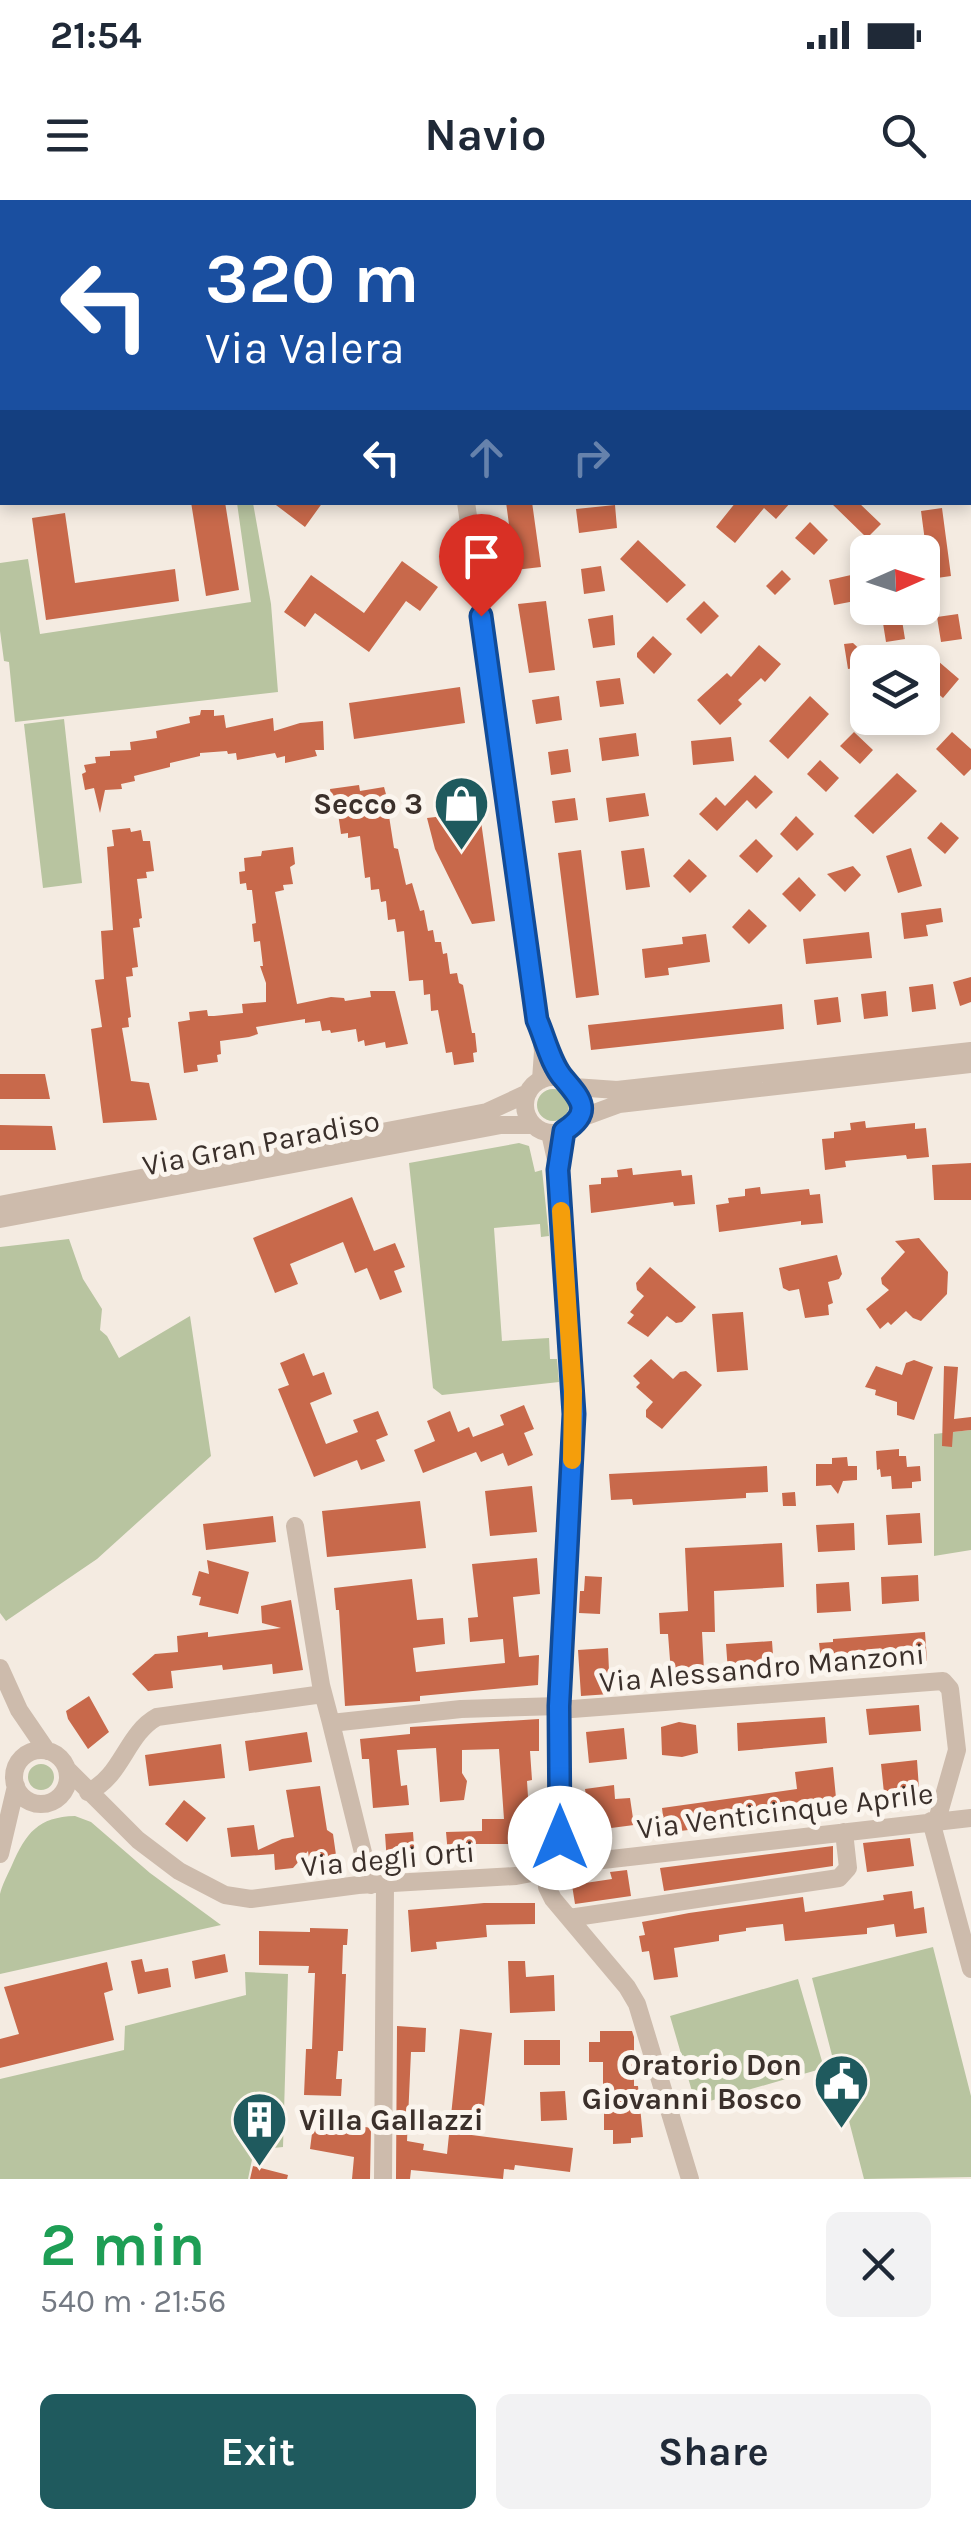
<!DOCTYPE html>
<meta charset="utf-8">
<style>
:root{--surface:#fff;--page:#f2f2f3;--text:#1f2937;--muted:#747a83;--accent:#1f5a5e}
body{margin:0;font-family:Karla,sans-serif;background:var(--page);color:var(--text);height:100vh;display:flex;flex-direction:column;font-size:38px;white-space:nowrap}
*{box-sizing:border-box;margin:0}
p{font-size:32px;color:var(--muted)}
.icon{flex:none;width:55px;height:55px;fill:none;stroke:currentColor;stroke-width:2;stroke-linecap:round;stroke-linejoin:round}
.map{position:relative;height:1979px;overflow:hidden}
.details{display:flex;flex-direction:column;background:var(--surface);flex:1}
.details>*{flex:none}
.banner{position:absolute;left:0px;top:0px;width:972px;height:305px;box-shadow:0 5px 15px #0003;background:#1a4fa0;color:#fff;overflow:hidden}
.needle{width:65px;rotate:87deg}
.tools{position:absolute;left:850px;top:335px;display:grid;gap:20px}
.tools a{display:grid;place-items:center;width:90px;height:90px;border-radius:15px;background:var(--surface);box-shadow:0 5px 15px #0003;font-size:50px}
.pin{position:absolute;display:grid;place-items:center;width:85px;height:85px;color:#fff;margin:-102px -42px;border-radius:50% 50% 50% 0;rotate:-45deg;box-shadow:0 0 10px #0007}
.pin .icon{rotate:45deg}
.me{position:absolute;width:110px;margin:-55px;rotate:0deg;stroke-linejoin:round;filter:drop-shadow(0 0 8px #0008)}
.turn{display:flex;align-items:center;gap:35px;height:210px;padding:0 40px;font-size:45px}
.turn .icon{width:130px;height:130px;stroke-width:2.5}
.turn b{display:block;font-size:70px;line-height:85px}
.lanes{display:flex;align-items:center;height:95px;padding:0 40px;background:#0003;justify-content:center;gap:50px;direction:ltr}
.lanes .off{opacity:.35}
.round{display:grid;place-items:center;flex:none;width:105px;height:105px;border-radius:15px;background:var(--page)}
.summary{display:flex;align-items:center;justify-content:space-between;height:170px;padding:0 40px}
h1{font-size:60px;font-weight:700;line-height:75px;color:#1e9e55}
.primary-button{display:flex;gap:20px;margin-top:auto;padding:20px 40px}
.primary-button a{flex:1;height:115px;border-radius:15px;background:var(--accent);color:#fff;font-size:40px;font-weight:700;line-height:115px;text-align:center}
.primary-button a+a{background:var(--page);color:var(--text)}
.status{display:flex;justify-content:space-between;align-items:center;height:70px;padding:0 50px;background:var(--surface);direction:ltr}
.status svg{height:28px;fill:currentColor}
header{display:flex;justify-content:space-between;align-items:center;height:130px;padding:0 40px;background:var(--surface);font-size:45px;font-weight:700}
.map>svg:first-child{display:block}
</style>
<div class="status"><b>21:54</b><svg viewBox="0 0 49 12"><path d="M0 12V9h3v3zM5 12V6h3v6zM10 12V3h3v9zM15 12V0h3v12zM26 1h20v11H26zM47 4h2v5h-2z"/></svg></div>
<header><svg class="icon" aria-label="menu" viewBox="0 0 24 24"><path d="M4 6h16M4 12h16M4 18h16"/></svg>Navio<svg class="icon" aria-label="search" viewBox="0 0 24 24"><circle cx="10" cy="10" r="6"/><path d="M15 15l6 6"/></svg></header>
<div class="map">
<svg width="971" height="1979" viewBox="0 0 971 1979">
<rect width="100%" height="100%" fill="#f4ebe1"/>
<!-- green -->
<path fill="#b8c4a0" d="M237,303h16l18,101 7,88 -263,30 -6,-60 -5,-1 -4,-30v-68l28,-4 12,75 211,-32z
M64,519l18,164 -39,5 -19,-164z
M537 905a16 16 0 1 1 32 0a16 16 0 1 1-32 0Z
M519,943l10,3 6,26 7,-2 7,66 -8,1 -1,-13 -46,4 8,113 47,-3 1,21h7l2,23 -117,13 -9,-7 -24,-225z
M69,1039l14,40 19,30 -2,21 7,6 12,22 71,-42 21,140 -114,103 -91,62 -6,-8v-366z
M971,1230v120l-37,6v-122z
M28 1577a13 13 0 1 1 26 0a13 13 0 1 1-26 0Z
M75,1616l16,6 59,51 71,52 -221,49c0,-25 0,-55 0,-80 2,-9 8,-20 12,-29 14,-32 26,-48 63,-49z
M933,1747l38,149v81l-107,2 -52,-201z
M245,1772l43,2 -5,173 -29,3 -6,29h-248v-100l124,-29 1,-24 121,-31z
M798,1779l26,89 -128,37 -26,-89z"/>
<!-- building -->
<path fill="#c8694b" d="M191,302h34l14,88 -33,6z
M272,302h51l-18,25z
M506,302h26l9,65 -26,3z
M736,302h55l-15,17 -12,-11 -29,35 -19,-16z
M830,302h28l23,22 -14,14z
M615,305l2,23 -38,5 -3,-24z
M942,308l9,68 -21,3 -9,-68z
M65,313l10,70 100,-14 4,32 -133,19 -14,-102z
M810,322l18,18 -14,15 -19,-17z
M638,340l48,45 -19,18 -47,-44z
M402,361l36,26 -18,24 -14,-10 -37,51 -54,-39 -10,14 -21,-15 27,-37 53,38z
M601,366l4,25 -21,3 -3,-25z
M782,370l9,9 -16,16 -9,-9z
M851,375l4,26 -21,4 -5,-25z
M546,401l9,69 -26,3 -11,-69z
M704,401l15,15 -18,18 -15,-15z
M901,414l4,25 -19,3 -4,-25z
M958,414l4,25 -21,3 -4,-25z
M613,415l2,30 -22,3 -5,-29z
M653,436l19,18 -18,20 -17,-17v-4z
M853,443l13,12 1,11 -19,3 -4,-25z
M759,445l22,19 -16,18 -4,-4 -23,22 4,4 -22,21 -23,-25 30,-27 4,4z
M938,461l21,18 -16,19 -21,-18z
M620,478l4,26 -24,3 -4,-26z
M460,487l5,36 -111,16 -5,-36z
M559,496l3,24 -26,4 -4,-24z
M810,496l19,18 -41,45 -19,-18z
M201,510h13v6l10,-1 2,13 47,-10 1,13 26,-8 23,-2 1,29h-9l2,6 -32,7v-7l-8,2 -2,-5 -38,7 -1,-7 -8,1 -1,-3 -27,2v3l-30,7v4l-36,9 1,5 -14,3 1,5 -17,1 -5,23 -6,-25 -9,2 -3,-16 4,-2 -2,-7 12,-2 -1,-6 15,-1v-5l21,-1 -1,-8 27,-4 -1,-7 34,-8 -1,-6 11,-2z
M854,532l19,18 -13,14 -20,-18z
M952,532l19,17v20l-7,7 -28,-27z
M636,533l3,23 -37,5 -3,-23z
M731,537l3,24 -41,4 -2,-24z
M568,549l3,23 -20,3 -3,-23z
M820,560l19,18 -13,14 -19,-18z
M897,573l20,18 -44,43 -19,-18z
M755,575l18,17 -17,17 -9,-9 -30,31 -18,-17 17,-17 9,9z
M359,585l1,6 24,-4 8,29h-3l5,32 4,1 8,36 6,-2 8,28 4,-1 4,21 5,-1 2,12h6l2,12 4,-1 3,21 7,-1 2,10 4,2 9,48h3l2,19 -4,1 1,9 -20,3 -2,-13 -6,1 -8,-43 -7,1 -1,-17 -6,1 -1,-15 -14,1 -5,-50 -7,1 -2,-13 -7,1 -2,-19 -5,1 -2,-13 -8,1 -1,-13 -5,1 -5,-42 -12,2v-5l-7,1 -3,-21 -5,1 -3,-25z
M477,593l18,128 -23,3 -37,-75 -8,-31 26,-3 -3,-18z
M645,593l4,23 -40,6 -3,-24z
M575,598l3,22 -23,3 -3,-22z
M796,616l18,18 -17,17 -17,-17z
M941,622l18,16 -14,16 -18,-16z
M130,628l1,4 10,-2 2,11h7l4,30 -8,1 1,6 -10,1 5,39 -3,1 1,8 -7,1 5,39 -6,1 1,8 -7,1 5,40 -3,1 1,9 -7,1 9,53 18,2 8,37 -54,3 -12,-94 11,-2 -7,-47 9,-1 -3,-48 12,-1 -6,-83 7,-1 -2,-16z
M756,639l17,17 -16,17 -18,-17z
M293,647l2,17 -5,3 3,17 -10,1 1,5 -9,2 22,112 34,-7 13,1 1,3 26,-4 -1,-6h25l13,53 -22,4 -1,-6 -20,4 -1,-6 -6,2 -2,-13 -25,4 -1,-3 -8,1 -2,-10 -15,2v-4l-49,8 2,7 -9,3 -29,4 1,13 -4,1 1,7 -21,3 1,6 -14,2 -6,-51 12,-2 -1,-8 18,-2 1,6h6l29,-3 -1,-9 24,-2v-19l-6,-17h3l-3,-25 -6,1 -2,-18 4,-1 -4,-33h-5l-1,-7 -6,1 -1,-12 6,-1 -1,-13 17,-2 1,-5z
M644,648l6,39 -24,3 -5,-39z
M911,648l11,38 -24,7 -12,-37z
M581,650l18,145 -23,3 -18,-145z
M689,659l18,17 -17,17 -17,-17z
M853,666l8,9 -16,17 -18,-18z
M799,677l17,18 -16,17 -18,-18z
M941,708l2,14 -17,3 2,11 -24,3 -3,-26z
M749,709l18,17 -18,18 -17,-17z
M869,732l3,26 -66,6 -3,-25z
M706,734l4,28 -42,6 1,7 -24,3 -3,-29 41,-5 -1,-7z
M971,777v25l-11,4 -7,-24z
M933,784l3,25 -24,3 -3,-25z
M886,791l2,25 -24,3 -3,-25z
M838,797l3,25 -24,3 -3,-25z
M782,804l2,25 -193,21 -3,-25z
M0,874h45l5,25h-50z
M865,921l1,7 49,-5v6l11,-1 3,29 -22,2 -1,-4 -61,6 1,6 -21,3 -3,-31 12,-1v-6l17,-2 -1,-7z
M0,925l52,1 4,24h-56z
M971,963v37h-37l-2,-35z
M632,968l1,7 48,-5 1,6 10,-1 3,29 -21,2 -1,-4 -82,11 -2,-28 12,-1v-6l17,-1 -1,-7z
M760,987l1,7 48,-5 1,6 10,-1 3,29 -22,2v-4l-82,11 -3,-27 13,-2 -1,-5 17,-2v-7z
M352,997l22,54 21,-8 10,24 -11,4 8,21 -22,8 -13,-32 -12,5 -12,-31 -53,22 8,20 -23,9 -22,-55z
M919,1038l29,34 -1,22 -26,27 -8,-3 -7,-7 -15,14 -3,-3 -8,7 -14,-20 23,-19 -7,-6 -1,-6 24,-26 -10,-11z
M837,1055l5,19 -3,5 -11,3 5,21 -5,2 1,10 -24,3 -6,-29 -10,2 -6,-3 -4,-20z
M650,1067l46,40 -14,15 -6,1 -9,-7 -19,21 -21,-14 7,-8 -4,-3 14,-16 -7,-6 -1,-7z
M743,1112l5,58 -31,2 -5,-58z
M304,1153l9,23 11,-4 8,22 -22,9 16,41 32,-12 -5,-12 25,-9 10,24 -12,5 9,21 -24,9 -4,-10 -43,17 -36,-88 11,-4 -9,-22z
M651,1159l22,20 7,-7 6,-1 16,14 -40,44 -16,-12v-7l7,-8 -17,-15 4,-4 -7,-7z
M914,1160l19,7 -19,53 -17,-5v-13l-22,-7 1,-5 -11,-3 11,-21 26,9 4,-12z
M944,1166l14,1 -4,52 17,-2v13l-18,2 -1,15 -10,-1z
M524,1205l10,24 -10,4 9,22 -25,11 -5,-13 -22,9 -5,-10 -53,21 -9,-23 21,-9 -8,-20 23,-10 8,21 11,-5 4,10 31,-12 -4,-10z
M899,1249v7h7l1,11 13,-1 1,15 -9,1v6l-20,1 -1,-13 -10,1 -1,-8 -3,1 -1,-19z
M847,1257l1,9h9v14l-14,1 -5,13 -7,-9 -15,1v-22h16v-6z
M767,1266l1,26 -22,1v5l-113,7 -1,-6 -21,1 -2,-26z
M532,1286l5,46 -47,4 -5,-45z
M795,1292l1,14h-13l-1,-13z
M420,1301l6,47 -99,9 -5,-46z
M920,1313l2,30 -34,2 -2,-30z
M273,1316l3,26 -70,8 -3,-26z
M854,1323l1,27 -37,2 -2,-27z
M782,1343l2,44 -70,4 1,41h-13l2,39 -33,2 -3,-39h-8l-1,-21 29,-2 -3,-63z
M537,1358l3,36 -27,3 6,60 20,-2 -1,30 -118,11v5l-75,5 -6,-96h-3l-2,-22 78,-9 5,41 26,-2 2,26 -32,4 3,24 89,-9 -2,-24 -33,3 -2,-24 10,-1 -6,-53z
M207,1360l42,12 -11,42 -39,-9 2,-8 -9,-2 7,-24 10,3z
M918,1375l1,26 -37,3 -1,-27z
M585,1376l17,1 -2,37 -21,-1 1,-22h4z
M849,1382l2,29 -34,2 -1,-29z
M291,1400l12,70 -30,4 -1,-10 -49,6 -1,-5 -51,6 2,17 -25,3 -16,-17 23,-20 23,-2 -1,-16 31,-4v5l73,-9 -19,-5 -1,-17z
M925,1432l2,29 -45,4v-9l-29,3 -13,3v4l-18,2 -3,-25 14,-1v-3z
M772,1441l2,28 -46,3 -2,-28z
M608,1448l2,46 -29,2 -3,-46z
M89,1496l20,36 -21,17 -20,-30 -2,-8z
M919,1505l2,26 -52,4 -3,-26z
M825,1517l2,26 -89,8 -1,-28z
M539,1519v32h-9l2,29 -5,1 2,32h12l1,31h-69v8l-25,2 -2,-22 36,-1v-12h22l-5,-70 -37,1v23l5,8 -3,19 -24,2 -4,-54 -39,2 4,36 6,-1 2,20 -36,3 -4,-49h-7l-2,-20 50,-5v-7z
M679,1522l17,3 2,28 -16,4 -20,-2 -1,-28z
M624,1528l3,31 -38,4 -3,-31z
M307,1532l5,30 -63,9 -4,-30z
M221,1544l4,34 -76,8 -4,-31z
M917,1560l2,29 -35,4 -3,-29z
M833,1567l3,31 -60,7 -2,14 -109,14 -3,-25 135,-19 -2,-17z
M614,1585l1,14 15,-1 4,27 -38,5 -6,-5 -5,-36z
M320,1586l7,44 6,4 4,28 -27,3 -2,-14 -15,17 -18,2 -1,-16 -43,3 -4,-29 27,-3 4,25 24,-11 12,-2 -8,-47z
M184,1600l22,18 -19,24 -22,-18z
M413,1632l2,28 -28,3 -2,-29z
M910,1638l4,28 -47,6 -4,-29z
M833,1646v20l-169,25 -4,-23z
M627,1670l4,26 -56,8 -3,-19 40,-6 -2,-7z
M912,1691l2,18 10,-2 3,26 -31,4 -2,-13 -27,4v6l-82,7 -2,-17 -37,4v3l-27,4v6l-45,7 4,29 -24,3 -5,-29 -7,1 -3,-16 6,-1 -3,-13 47,-9 114,-16 2,15 79,-12 -1,-5z
M484,1703h51v21l-49,1 1,12 -51,5 1,7 -26,3 -3,-42z
M310,1728l38,1 -1,16h-4l-1,29h4l-3,77h-5l-2,28h6l-1,17 -37,-1 2,-46h6l3,-76h-7l1,-7 -50,-1v-34l51,1z
M225,1754l3,18 -33,7 -3,-18z
M142,1759l3,13 23,-4 3,19 -33,7 -7,-33z
M508,1761h17l1,16 28,-2 1,36 -45,2z
M107,1762l6,28 -9,3 10,47 -114,28v-29l19,-5 -15,-47z
M397,1826l29,2 -1,24h-14l-4,89 17,3 -1,6 24,4 13,-125 32,4 -10,92 -18,1v8l109,14 -3,24 -55,-7 -1,5 -10,-1 -1,10 -92,-9 -1,9h-14z
M600,1831h32l2,6v49h4l5,51 -12,1v5l-18,1v-14h-9v-17l8,-1v-27h-9v-23h-14v-20h11z
M524,1840h36v25h-36z
M565,1891l2,29 -26,1 -1,-29z
M314,1918l57,10 -1,51h-18l2,-22 -44,-8z
M253,1966l35,9 -1,4h-37z"/>
<g fill="none" stroke-linecap="round" stroke-linejoin="round">
<!-- street -->
<path stroke="#cdbbac" stroke-width="18" d="M878,2l1,-2
M892,2v-2
M970,102l1,1
M0,250h2
M0,287h2
M466,302l77,549 -2,29
M525 905a28 28 0 1 1 56 0a28 28 0 1 1-56 0Z
M574,887l43,3 354,-39
M578,919l41,-15 352,-40
M0,1005l487,-93 41,-19
M0,1019l501,-94h32
M295,1326l26,159 10,38
M0,1468l19,42 28,41
M559,1510l384,-29 7,8 7,61 -20,70
M14 1577a27 27 0 1 1 54 0a27 27 0 1 1-54 0Z
M67,1569l71,71 41,31 46,24 26,4 107,-14 158,-9 78,-15 377,-43
M88,1592c34,-15 38,-58 69,-75l166,-23
M931,1621l40,148
M0,1654l16,-68
M546,1672l1,15 6,12 74,88 10,17 53,175
M547,1672l10,-12 2,-10 1,-158 14,-278 -16,-245 -8,-36
M371,1685l-40,-162 130,-14 98,-3
M569,1718l270,-40 9,-10 -4,-36
M383,1979l2,-293"/>
</g>
<g fill="none" stroke-linecap="round" stroke-linejoin="round">
<defs>
<path id="route" d="M481,416l56,404c8,18 14,45 27,59 16,19 30,33 0,52l-6,39 16,244 -15,292 1,132"/>
</defs>
<!-- route casing -->
<use href="#route" stroke="#114b97" stroke-width="25"/>
<!-- route -->
<use href="#route" stroke="#1a73e8" stroke-width="18"/>
<!-- slow -->
<path stroke="#f59e0b" stroke-width="18" d="M561,1011l12,180 -1,69"/>
</g>
<!-- icons -->
<defs>
<symbol id="shop-pin" viewBox="-11 -11 22 30"><path d="M0 17L-7.5 6A9.5 9.5 0 1 1 7.5 6Z" fill="#1f5a5e" stroke="#fbf5ee"/><path d="M-5-2.5h2.3a2.7 3.5 0 0 1 5.4 0H5L5.5 6h-11ZM-1.5-2.5h3a1.5 2.3 0 0 0-3 0Z" fill="#fff"/></symbol>
<symbol id="civic-pin" viewBox="-11 -11 22 30"><path d="M0 17L-7.5 6A9.5 9.5 0 1 1 7.5 6Z" fill="#1f5a5e" stroke="#fbf5ee"/><path d="M-.6-6.5H3V-4.5H.6V-3L4-1V1h2V6H-6V1h2V-1L-.6-3ZM-1.2 2.5V6h2.4V2.5Z" fill="#fff"/></symbol>
<symbol id="building-pin" viewBox="-11 -11 22 30"><path d="M0 17L-7.5 6A9.5 9.5 0 1 1 7.5 6Z" fill="#1f5a5e" stroke="#fbf5ee"/><path d="M-4-6H4V6H1V3H-1V6H-4ZM-2.5-4.3h1.7v1.8h-1.7ZM.8-4.3h1.7v1.8H.8ZM-2.5-1h1.7V.8h-1.7ZM.8-1h1.7V.8H.8Z" fill="#fff"/></symbol>
</defs>
<g fill-rule="evenodd">
<use href="#shop-pin" x="430" y="572" width="63" height="86"/>
<use href="#civic-pin" x="810" y="1850" width="63" height="86"/>
<use href="#building-pin" x="228" y="1888" width="63" height="86"/>
</g>
<g text-anchor="middle" stroke-width="10" stroke-linejoin="round" paint-order="stroke">
<!-- poi labels -->
<g font-size="30" font-weight="bold" fill="#3b302b" stroke="#fbf5ee" text-anchor="end">
<text x="423" y="614">Secco 3</text>
<text x="802" y="1875">Oratorio Don<tspan x="802" dy="34">Giovanni Bosco</tspan></text>
<text x="299" y="1930" text-anchor="start">Villa Gallazzi</text>
</g>
<!-- street labels -->
<g font-size="30" fill="#3b302b" stroke="#fbf5ee">
<text transform="translate(261 943) rotate(-11)" y="10">Via Gran Paradiso</text>
<text transform="translate(762 1468) rotate(-5)" y="10">Via Alessandro Manzoni</text>
<text transform="translate(785 1611) rotate(-7)" y="10">Via Venticinque Aprile</text>
<text transform="translate(388 1659) rotate(-5)" y="10">Via degli Orti</text>
</g>
</g>
</svg>
<div class="tools">
<a><svg class="needle" viewBox="-14 -14 28 28"><path d="M0-13l5 13h-10z" fill="#e53935"/><path d="M0 13l5-13h-10z" fill="#747a83"/></svg></a>
<a><svg class="icon" aria-label="layers" viewBox="0 0 24 24"><path d="M12 4l9 5-9 5-9-5zM3 14l9 5 9-5"/></svg></a>
</div>
<div class="pin" style="left:481px;top:416px;background:#d93025"><svg class="icon" aria-label="arrive" viewBox="0 0 24 24"><path d="M6 21V4h12l-3 4 3 4H6"/></svg></div>
<svg class="me" style="left:560px;top:1638px" viewBox="-20 -20 40 40"><circle r="19" fill="#fff"/><path d="M0-13L10 11 0 6-10 11z" fill="#1a73e8"/></svg>
<div class="banner">
<div class="turn"><svg class="icon" aria-label="left" viewBox="0 0 24 24"><path d="M17 20v-9H6M10 6l-5 5 5 5"/></svg><div><b>320 m</b>Via Valera</div></div>
<div class="lanes"><svg class="icon" aria-label="left" viewBox="0 0 24 24"><path d="M17 20v-9H6M10 6l-5 5 5 5"/></svg><svg class="icon off" aria-label="ahead" viewBox="0 0 24 24"><path d="M12 20V5M6 11l6-6 6 6"/></svg><svg class="icon off" aria-label="right" viewBox="0 0 24 24"><path d="M7 20v-9h11M14 6l5 5-5 5"/></svg></div>
</div>
</div>
<section class="details">
<div class="summary"><div><h1>2 min</h1><p>540 m · 21:56</p></div><a class="round"><svg class="icon" aria-label="close" viewBox="0 0 24 24"><path d="M6 6l12 12M18 6L6 18"/></svg></a></div>
<div class="primary-button"><a>Exit</a><a>Share</a></div>
</section>
